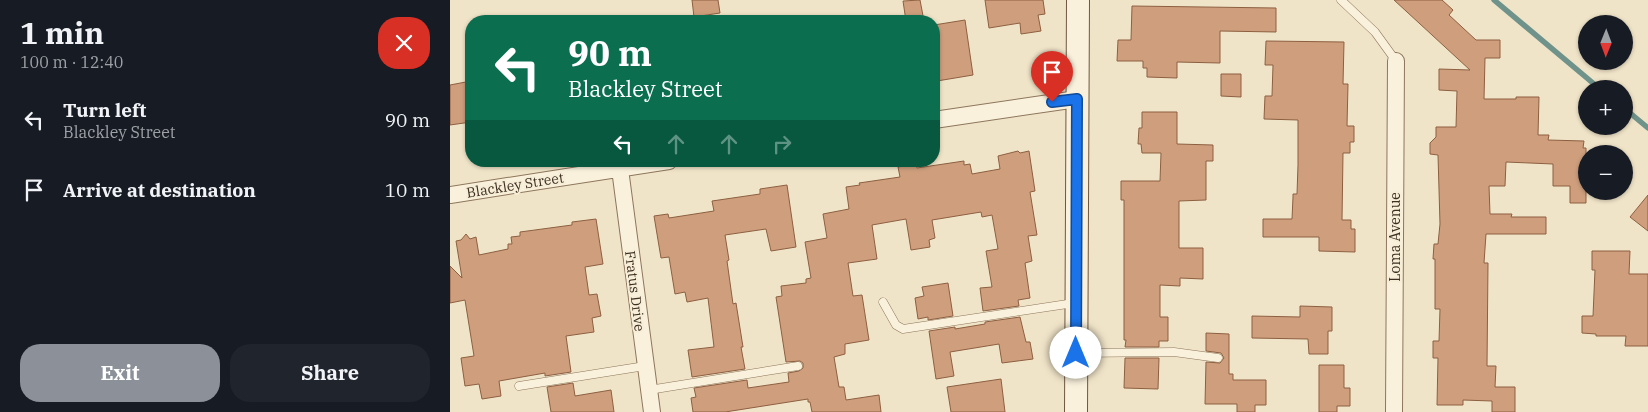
<!DOCTYPE html>
<meta charset="utf-8">
<style>
:root{--surface:#171b24;--page:#20242c;--text:#f1f3f6;--muted:#9ea1a6;--accent:#8c9099}
body{margin:0;font-family:"IBM Plex Serif",serif;background:var(--page);color:var(--text);height:100vh;display:flex;flex-direction:column;font-size:19px;white-space:nowrap}
*{box-sizing:border-box;margin:0}
p{font-size:16px;color:var(--muted)}
.icon{flex:none;width:28px;height:28px;fill:none;stroke:currentColor;stroke-width:2;stroke-linecap:round;stroke-linejoin:round}
.map{position:relative;flex:1;overflow:hidden}
.sheet{display:flex;flex-direction:column;background:var(--surface);width:450px}
.sheet>*{flex:none}
.banner{position:absolute;left:15px;top:15px;width:475px;height:152px;border-radius:20px;box-shadow:0 1px 4px #0004;background:#0b6e4f;color:#fff;overflow:hidden}
.needle{width:32px;rotate:181deg}
.fabs{position:absolute;left:1128px;top:15px;display:grid;gap:10px}
.fabs a{display:grid;place-items:center;width:55px;height:55px;border-radius:50%;background:var(--surface);box-shadow:0 1px 4px #0004;font-size:25px}
.pin{position:absolute;display:grid;place-items:center;width:42px;height:42px;color:#fff;margin:-51px -21px;border-radius:50% 50% 50% 0;rotate:-45deg;box-shadow:0 0 5px #0007}
.pin .icon{rotate:45deg}
.me{position:absolute;width:55px;margin:-28px;rotate:0deg;stroke-linejoin:round;filter:drop-shadow(0 0 4px #0008)}
.turn{display:flex;align-items:center;gap:18px;height:105px;padding:0 20px;font-size:22px}
.turn .icon{width:65px;height:65px;stroke-width:2.5}
.turn b{display:block;font-size:35px;line-height:42px}
.lanes{display:flex;align-items:center;height:48px;padding:0 20px;background:#0003;justify-content:center;gap:25px;direction:ltr}
.lanes .off{opacity:.35}
.round{display:grid;place-items:center;flex:none;width:52px;height:52px;border-radius:20px;background:var(--page)}
.overview{display:flex;align-items:center;justify-content:space-between;height:85px;padding:0 20px}
h1{font-size:30px;font-weight:800;line-height:38px}
.cta{display:flex;gap:10px;margin-top:auto;padding:10px 20px}
.cta a{flex:1;height:58px;border-radius:20px;background:var(--accent);color:#fff;font-size:20px;font-weight:800;line-height:58px;text-align:center}
.cta a+a{background:var(--page);color:var(--text)}
ul{padding:0;list-style:none}
li{display:flex;align-items:center;gap:15px;height:70px;padding:0 20px}
li div{flex:1}
li b{display:block;font-size:19px}
li em{font-style:normal}
main{display:flex;flex:1;min-height:0}
.map>svg:first-child{display:block}
</style>
<main>
<section class="sheet">
<div class="overview"><div><h1>1 min</h1><p>100 m · 12:40</p></div><a class="round" style="background:#d93025;color:#fff"><svg class="icon" aria-label="close" viewBox="0 0 24 24"><path d="M6 6l12 12M18 6L6 18"/></svg></a></div>
<ul>
<li><svg class="icon" aria-label="left" viewBox="0 0 24 24"><path d="M17 20v-9H6M10 6l-5 5 5 5"/></svg><div><b>Turn left</b><p>Blackley Street</p></div><em>90 m</em></li>
<li><svg class="icon" aria-label="arrive" viewBox="0 0 24 24"><path d="M6 21V4h12l-3 4 3 4H6"/></svg><div><b>Arrive at destination</b></div><em>10 m</em></li>
</ul>
<div class="cta"><a>Exit</a><a>Share</a></div>
</section>
<div class="map">
<svg width="1198" height="412" viewBox="0 0 1198 412">
<rect width="100%" height="100%" fill="#f0e4c8"/>
<g fill="none" stroke-linecap="round" stroke-linejoin="round">
<!-- stream -->
<path stroke="#6f938a" stroke-width="5.5" d="M1044,0l106,89
M1174,108l24,20"/>
</g>
<!-- building -->
<path fill="#cf9f7d" stroke="#8d5f41" d="M242,0h26l2,13 -26,4z
M470,0l4,21h-18l-3,-20z
M535,0h58l2,14 -7,1 3,16 -20,3 -1,-11 -31,5z
M944,0h48l11,10 -4,5 27,25h24v18h-15l-1,41h32v-2h23l-1,38h11l-1,5 36,1 -1,7h3v55h-16v-17h-17v-22l-47,-2 -1,24h-16l1,28h22l-1,3h35v17h-60l-2,29h4l-1,103h9l-1,21h20v25h-23v-11l-29,-1v5h-26l1,-47h-5v-17h6l1,-32h-5v-50h-2l1,-15h4l2,-20 -2,-69 -8,-1v-11l6,-6v-10h20l1,-36 -18,-1v-21l31,1z
M682,6l144,2v24l-56,-1v32l-43,-1v16l-30,-1v-9h-4v-7h-26l1,-21h13z
M515,20l8,55 -36,6 -3,-22v-34z
M816,41l78,1 -1,42h5l-1,42h7v16h-4v11h-7l-1,67h9v9h4v23l-36,-1v-14h-56v-18h29l1,-22v-3h4l1,-29v-45l-34,-1 1,-23h7l1,-31h-8z
M771,74h20v23l-20,-1z
M21,81v41l-21,3v-40z
M692,112h35v32l36,1v16h-7v39l-27,1v47h24v31l-23,-1v8l-20,-1v32h8v24h-9v6h-34l1,-7h-2v-140h-3v-19h39l1,-28h-19l-1,-9h-3l1,-16h3z
M568,151l2,2 9,-2 6,40 -5,1 7,43 -9,1 4,25 -7,2 5,35 -12,2 1,6 -36,5 -3,-23 12,-1 -6,-36 12,-2 -6,-34 -10,2 -1,-5 -49,8 3,18 -6,2 1,7 -19,3 -5,-31 -34,6 5,34 -29,4 5,33 9,-1 7,45 -24,4v10l-11,3 5,30h5l2,13 33,-5 2,17h-69l-2,-10h-2v-3l-83,13h-32l-2,-14 5,-1 -2,-9 53,-8 1,8 41,-6 -1,-9 11,-2 4,-3v-5l-3,-2 -14,1 -10,-65 6,-1 -1,-10 25,-3v-4l5,-1 -6,-36 22,-4 -4,-24 26,-5 -3,-22 14,-2 -1,-2 41,-6 -2,-10 18,-3 1,4 47,-7v4l6,-1 2,10 28,-5 -2,-13z
M337,185l9,62 -25,4 -5,-22 -41,6 4,25 -2,1 6,43 3,-1 7,44h-2l4,22 -53,8 -4,-27 26,-3 -6,-49 -21,4 -2,-10 -10,2 -6,-37 -8,1 -7,-42 14,-2 1,4 45,-7 -2,-10 48,-7v-5z
M1198,195v36l-18,-14z
M146,219l7,45 -18,3 4,28 8,-1 4,22 -9,2 2,14 -28,4 5,36 -26,4v-3l-46,8 2,15 -19,3 -3,-15 -14,2 -4,-28 13,-2 -9,-56 -15,3v-37l12,12 -6,-37 5,-1 5,-6 4,5 6,-2 3,18 29,-6v-5h4l-1,-7 9,-1v-4l52,-7v-3z
M1142,251h38l-1,23h19v72h-23l1,-10h-30v-2l-14,-1v-17h11l2,-46h-3z
M498,283l5,33 -25,4v-3l-10,2 -3,-21 9,-2 -2,-9z
M850,306l32,1v24h-4v23h-19l-1,-15 -56,-1v-22l48,1z
M570,317l6,25h4l3,17 -31,4 -3,-19 -49,8 4,24 -18,3 -7,-48 26,-4v2l30,-5v-2z
M756,333l23,1v40h4v6h33v25h-11v7h-18v-8h-32l1,-42 14,1 4,-5 -3,-5 -15,-2z
M675,358h34l-1,31 -34,-1z
M869,365h25v23h6v18h-13v6h-18z
M551,379l4,33h-54l-4,-25z
M123,383l2,13 36,-6 3,22h-63l-4,-25z"/>
<g fill="none" stroke-linecap="round" stroke-linejoin="round">
<defs>
<path id="lane" d="M891,0l34,32 21,29
M433,302l13,23 7,4 171,-26
M627,353l97,-1 44,6
M69,386l126,-20
M199,390l149,-24"/>
<path id="street" d="M484,120l143,-21
M170,169l32,243
M0,195l219,-34
M944,412l2,-351"/>
<path id="secondary" d="M626,412l2,-412"/>
</defs>
<!-- lane casing -->
<use href="#lane" stroke="#8d765c" stroke-width="9"/>
<!-- street casing -->
<use href="#street" stroke="#8d765c" stroke-width="18"/>
<!-- secondary casing -->
<use href="#secondary" stroke="#6f573f" stroke-width="24"/>
<!-- lane -->
<use href="#lane" stroke="#faf1dc" stroke-width="8"/>
<!-- street -->
<use href="#street" stroke="#faf1dc" stroke-width="16"/>
<!-- secondary -->
<use href="#secondary" stroke="#faf1dc" stroke-width="22"/>
</g>
<g fill="none" stroke-linecap="round" stroke-linejoin="round">
<defs>
<path id="route" d="M602,102l25,-3 -1,254"/>
</defs>
<!-- route casing -->
<use href="#route" stroke="#114b97" stroke-width="12"/>
<!-- route -->
<use href="#route" stroke="#1a73e8" stroke-width="9"/>
</g>
<g text-anchor="middle" stroke-width="4" stroke-linejoin="round" paint-order="stroke">
<!-- street labels -->
<g font-size="14" fill="#3d2e20" stroke="#f7eed8">
<text transform="translate(65 185) rotate(-9)" y="5">Blackley Street</text>
<text transform="translate(945 237) rotate(-90)" y="5">Loma Avenue</text>
<text transform="translate(185 291) rotate(83)" y="5">Fratus Drive</text>
</g>
</g>
</svg>
<div class="fabs">
<a><svg class="needle" viewBox="-14 -14 28 28"><path d="M0-13l5 13h-10z" fill="#e53935"/><path d="M0 13l5-13h-10z" fill="#9ea1a6"/></svg></a>
<a>+</a>
<a>−</a>
</div>
<div class="pin" style="left:602px;top:102px;background:#d93025"><svg class="icon" aria-label="arrive" viewBox="0 0 24 24"><path d="M6 21V4h12l-3 4 3 4H6"/></svg></div>
<svg class="me" style="left:626px;top:353px" viewBox="-20 -20 40 40"><circle r="19" fill="#fff"/><path d="M0-13L10 11 0 6-10 11z" fill="#1a73e8"/></svg>
<div class="banner">
<div class="turn"><svg class="icon" aria-label="left" viewBox="0 0 24 24"><path d="M17 20v-9H6M10 6l-5 5 5 5"/></svg><div><b>90 m</b>Blackley Street</div></div>
<div class="lanes"><svg class="icon" aria-label="left" viewBox="0 0 24 24"><path d="M17 20v-9H6M10 6l-5 5 5 5"/></svg><svg class="icon off" aria-label="ahead" viewBox="0 0 24 24"><path d="M12 20V5M6 11l6-6 6 6"/></svg><svg class="icon off" aria-label="ahead" viewBox="0 0 24 24"><path d="M12 20V5M6 11l6-6 6 6"/></svg><svg class="icon off" aria-label="right" viewBox="0 0 24 24"><path d="M7 20v-9h11M14 6l5 5-5 5"/></svg></div>
</div>
</div>
</main>
